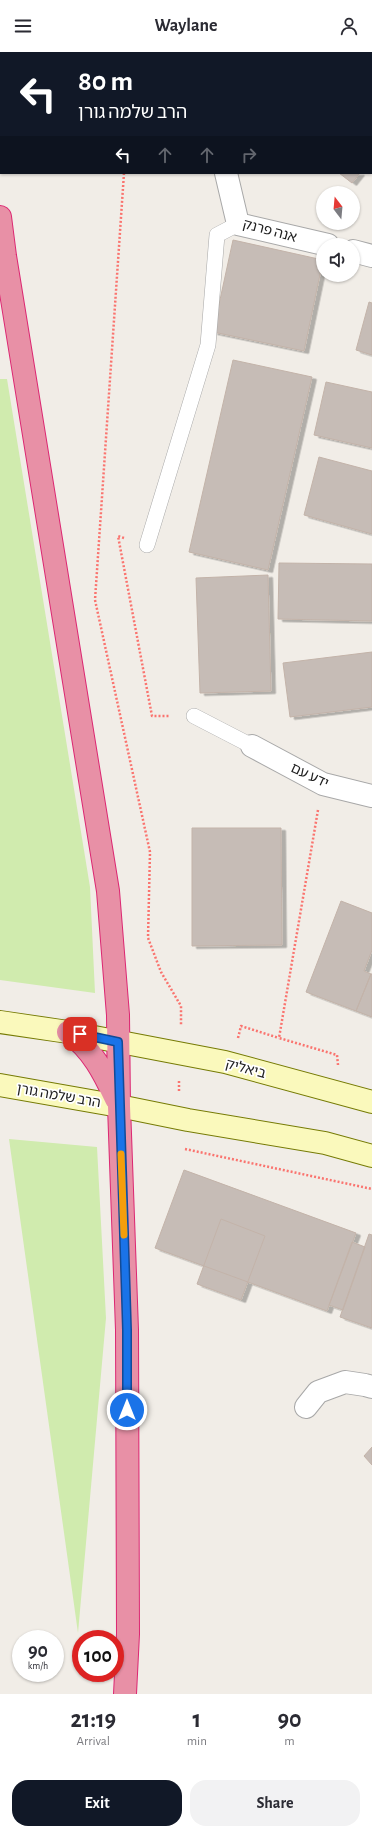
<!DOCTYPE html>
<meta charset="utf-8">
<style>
:root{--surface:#fff;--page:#f2f2f3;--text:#2b2b33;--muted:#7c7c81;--accent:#111827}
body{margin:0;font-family:"Alegreya Sans","Noto Sans Hebrew",sans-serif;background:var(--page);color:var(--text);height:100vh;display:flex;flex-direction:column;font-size:15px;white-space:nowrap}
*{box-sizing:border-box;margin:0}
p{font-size:13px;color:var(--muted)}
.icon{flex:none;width:22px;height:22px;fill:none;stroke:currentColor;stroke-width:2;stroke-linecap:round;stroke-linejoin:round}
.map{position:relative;height:1642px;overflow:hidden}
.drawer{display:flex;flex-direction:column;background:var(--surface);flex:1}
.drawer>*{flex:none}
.banner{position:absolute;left:0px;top:0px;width:372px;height:122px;box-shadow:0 1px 3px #0004;background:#111827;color:#fff;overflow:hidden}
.needle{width:26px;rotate:344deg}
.tools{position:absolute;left:316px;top:134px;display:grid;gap:8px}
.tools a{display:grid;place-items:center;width:44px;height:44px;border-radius:50%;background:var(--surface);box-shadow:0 1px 3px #0004;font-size:20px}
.speed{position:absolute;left:12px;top:1578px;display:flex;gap:8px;font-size:20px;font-weight:700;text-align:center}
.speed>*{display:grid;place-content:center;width:52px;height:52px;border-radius:50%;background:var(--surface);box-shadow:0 1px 3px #0004;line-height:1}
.speed small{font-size:10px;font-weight:400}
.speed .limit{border:6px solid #d22;background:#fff;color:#111}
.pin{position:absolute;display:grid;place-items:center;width:34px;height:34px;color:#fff;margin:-17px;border-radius:8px;box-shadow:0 2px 6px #0006}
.me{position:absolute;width:44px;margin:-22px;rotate:0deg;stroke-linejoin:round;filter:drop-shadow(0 0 3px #0008)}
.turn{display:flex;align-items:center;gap:14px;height:84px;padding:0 12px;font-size:18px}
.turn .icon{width:52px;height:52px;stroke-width:2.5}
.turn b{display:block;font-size:28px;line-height:34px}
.lanes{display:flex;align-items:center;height:38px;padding:0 12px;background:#0003;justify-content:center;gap:20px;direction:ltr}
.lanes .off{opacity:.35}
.eta{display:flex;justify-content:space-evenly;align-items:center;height:68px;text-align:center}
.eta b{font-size:24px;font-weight:600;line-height:28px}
.action{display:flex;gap:8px;margin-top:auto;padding:8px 12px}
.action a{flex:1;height:46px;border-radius:16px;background:var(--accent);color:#fff;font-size:16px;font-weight:600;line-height:46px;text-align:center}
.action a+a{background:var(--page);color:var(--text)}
header{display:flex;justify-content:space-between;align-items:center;height:52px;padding:0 12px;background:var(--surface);font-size:18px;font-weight:600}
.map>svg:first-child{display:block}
</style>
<header><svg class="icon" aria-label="menu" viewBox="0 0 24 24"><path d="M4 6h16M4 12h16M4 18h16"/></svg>Waylane<svg class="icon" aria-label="person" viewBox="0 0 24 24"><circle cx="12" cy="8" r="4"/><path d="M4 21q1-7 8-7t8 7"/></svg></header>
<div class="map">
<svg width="372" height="1642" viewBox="0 0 372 1642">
<defs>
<filter id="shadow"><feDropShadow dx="4.5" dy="2.5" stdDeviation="0" flood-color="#0004"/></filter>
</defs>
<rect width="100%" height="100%" fill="#f1ede7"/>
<!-- grass -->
<path fill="#d0ebae" d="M0,327h7l83,508 5,106 -95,-13z
M9,1087l88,8 9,171 -28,315z"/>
<!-- building -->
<path fill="#c6bcb6" stroke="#c3b3a9" filter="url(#shadow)" d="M300,0h72l-1,107v-106h-72z
M339,121h21l-8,10z
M233,188l90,20 -19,91 -91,-19z
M369,250l3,1v52l-16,-5z
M233,308l79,17 -44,193 -79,-18z
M326,330l46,10v56l-58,-13z
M319,405l53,14v63l-68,-19z
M279,511l93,1v57l-94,-2z
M268,523l3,116 -71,2 -4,-115z
M372,600v55l-82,10 -7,-54z
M192,776h89l1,117 -90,1z
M341,849l31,12v37l-8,21 7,3 -15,37 -50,-19z
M371,922h1v43l-16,-6z
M184,1118l172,63 -29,78 -172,-63z
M221,1167l44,17 -24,64 -44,-16z
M369,1182l3,1v93l-32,-11z
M352,1190l13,5 -22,63 -14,-5z
M372,1395v18l-8,-9z"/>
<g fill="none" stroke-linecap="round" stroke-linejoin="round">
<defs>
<path id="service" d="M147,493l61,-200 9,-110 21,-11
M194,664l58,30"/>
<path id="minor" d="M198,0v1
M226,121l12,51 90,21
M353,199l19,5
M252,694l71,38 49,12
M306,1355l12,-15 27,-10 20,3 7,2"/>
<path id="secondary" d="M0,970l68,10 157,30 147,40
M0,1033l119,21 69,14 137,23 47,13"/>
<path id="motorway" d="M0,165l5,39 103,635 10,124 1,91 8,224 1,304 -3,60
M68,980c24,17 36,41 48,67"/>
</defs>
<!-- service casing -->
<use href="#service" stroke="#a8a8a8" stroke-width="16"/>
<!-- minor casing -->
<use href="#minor" stroke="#a8a8a8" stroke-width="24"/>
<!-- secondary casing -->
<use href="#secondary" stroke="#767b05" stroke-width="24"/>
<!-- motorway casing -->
<use href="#motorway" stroke="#dc2772" stroke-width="24"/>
<!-- path -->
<path stroke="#fa746f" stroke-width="2.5" stroke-dasharray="2 2" stroke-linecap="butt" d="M87,0v1
M124,121l-29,427 55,252 -2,86 13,34 20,34v19
M124,486l-6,-2 34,180h18
M318,758l-39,228 58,17 1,10
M238,986l3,-12 38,12
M179,1039v-11
M185,1097l187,40"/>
<!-- service -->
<use href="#service" stroke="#fff" stroke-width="15"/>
<!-- minor -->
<use href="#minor" stroke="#fff" stroke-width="22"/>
<!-- secondary -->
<use href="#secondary" stroke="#faf9bc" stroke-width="22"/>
<!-- motorway -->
<use href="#motorway" stroke="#e890a6" stroke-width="22"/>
</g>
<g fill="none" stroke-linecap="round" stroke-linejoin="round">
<defs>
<path id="route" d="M80,982l38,8 9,288v80"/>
</defs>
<!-- route casing -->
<use href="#route" stroke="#114b97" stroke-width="10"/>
<!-- route -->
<use href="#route" stroke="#1a73e8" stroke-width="7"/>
<!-- slow -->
<path stroke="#f59e0b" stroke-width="7" d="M121,1102l3,81"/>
</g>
<g text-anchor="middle" stroke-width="3.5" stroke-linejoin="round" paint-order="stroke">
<!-- street labels -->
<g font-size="14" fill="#212121" stroke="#fff">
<text transform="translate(270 178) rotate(15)" y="5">אנה פרנק</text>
<text transform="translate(310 723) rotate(25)" y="5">ידע עם</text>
<text transform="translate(246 1016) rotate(15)" y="5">ביאליק</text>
<text transform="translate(59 1043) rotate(10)" y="5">הרב שלמה גורן</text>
</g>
</g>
</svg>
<div class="tools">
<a><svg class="needle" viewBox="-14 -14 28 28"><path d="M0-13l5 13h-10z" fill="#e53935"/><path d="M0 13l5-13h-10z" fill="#7c7c81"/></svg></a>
<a><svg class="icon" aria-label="sound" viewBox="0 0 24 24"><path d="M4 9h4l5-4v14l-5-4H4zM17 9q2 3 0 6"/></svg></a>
</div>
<div class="speed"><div>90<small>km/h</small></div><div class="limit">100</div></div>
<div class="pin" style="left:80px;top:982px;background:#d93025"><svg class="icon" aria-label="arrive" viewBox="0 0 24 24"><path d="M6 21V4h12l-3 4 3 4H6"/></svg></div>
<svg class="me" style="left:127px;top:1358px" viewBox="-20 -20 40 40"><circle r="17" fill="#1a73e8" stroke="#fff" stroke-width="3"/><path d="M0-11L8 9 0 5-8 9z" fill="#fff"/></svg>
<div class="banner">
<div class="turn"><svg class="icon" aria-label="left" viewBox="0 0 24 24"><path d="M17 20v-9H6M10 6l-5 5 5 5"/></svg><div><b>80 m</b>הרב שלמה גורן</div></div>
<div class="lanes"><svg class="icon" aria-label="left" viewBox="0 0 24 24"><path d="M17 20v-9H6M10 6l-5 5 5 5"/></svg><svg class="icon off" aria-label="ahead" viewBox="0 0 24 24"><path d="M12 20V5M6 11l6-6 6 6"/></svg><svg class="icon off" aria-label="ahead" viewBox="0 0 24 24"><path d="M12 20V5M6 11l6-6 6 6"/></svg><svg class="icon off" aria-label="right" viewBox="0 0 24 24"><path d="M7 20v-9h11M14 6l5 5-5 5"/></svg></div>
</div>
</div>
<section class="drawer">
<div class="eta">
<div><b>21:19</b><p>Arrival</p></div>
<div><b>1</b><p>min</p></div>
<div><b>90</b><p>m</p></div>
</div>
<div class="action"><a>Exit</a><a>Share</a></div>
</section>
